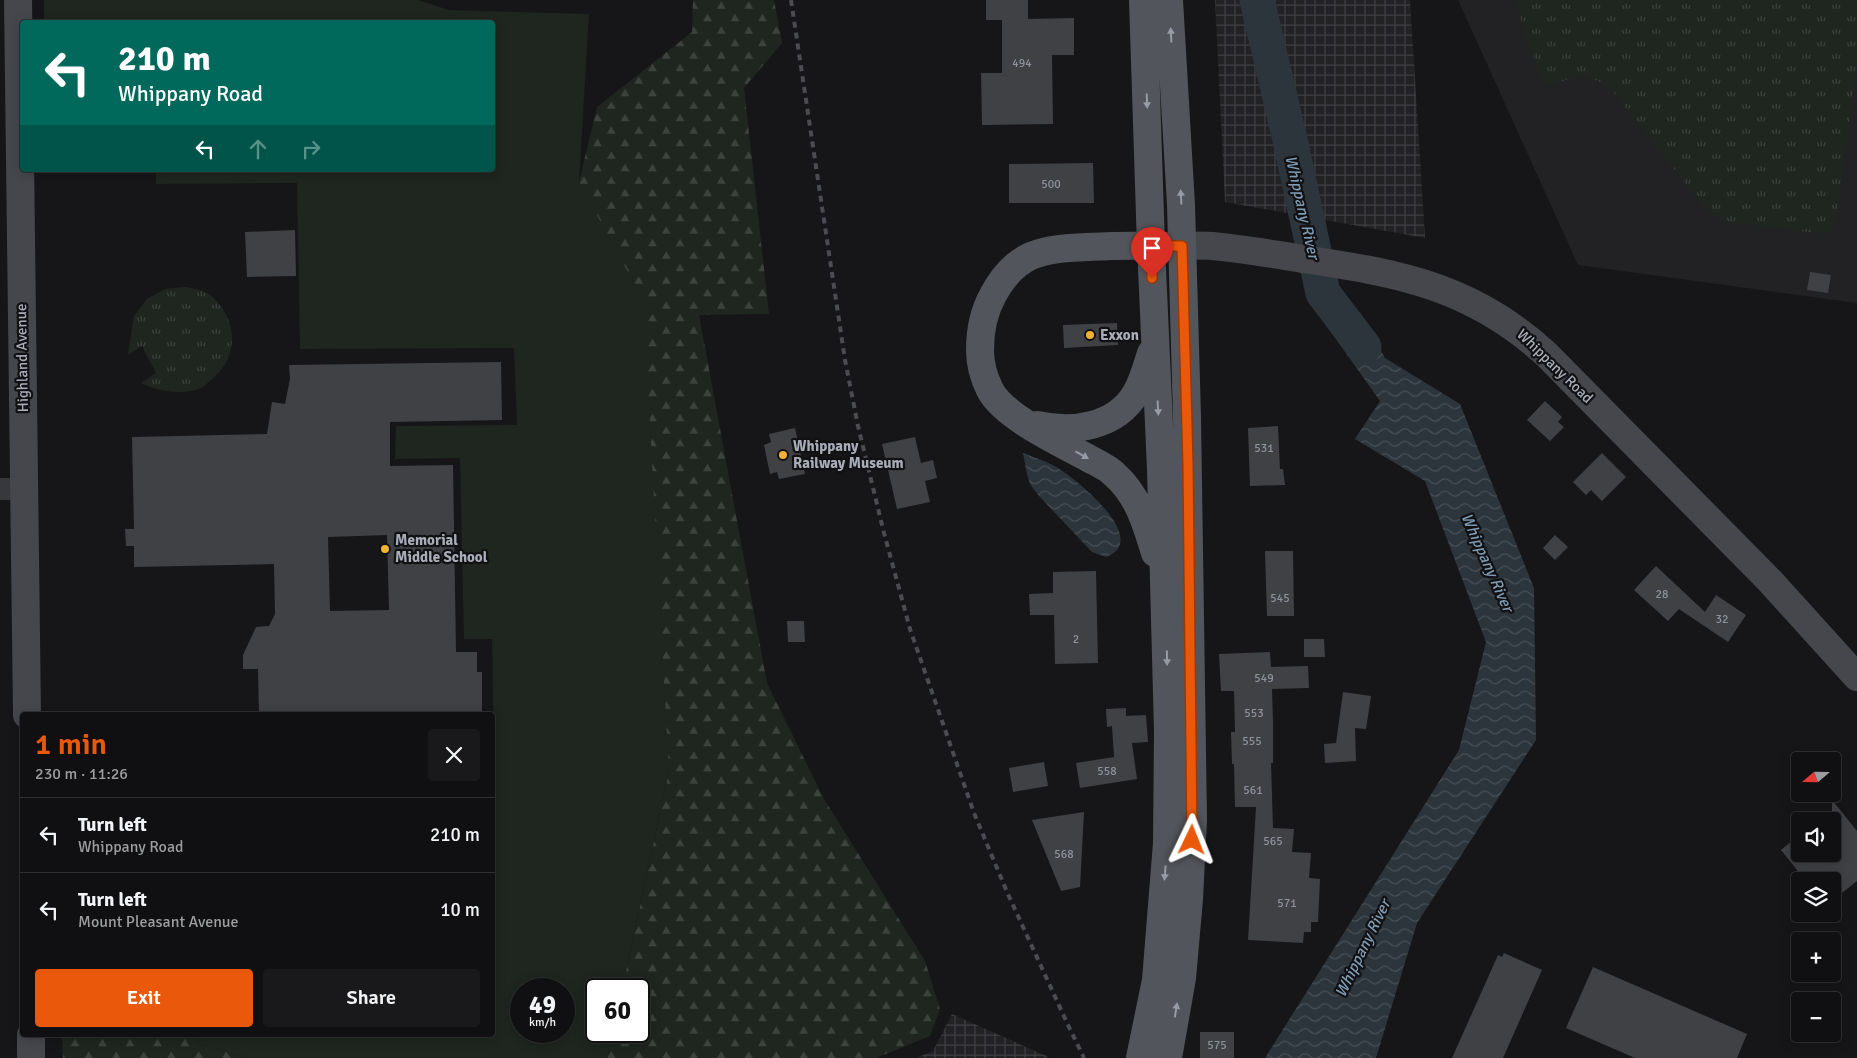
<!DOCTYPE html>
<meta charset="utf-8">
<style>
:root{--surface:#101012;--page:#19191b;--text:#f1f3f6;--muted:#9c9d9f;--line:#303032;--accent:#ea580c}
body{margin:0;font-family:Signika,sans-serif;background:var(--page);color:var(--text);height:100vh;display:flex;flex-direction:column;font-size:19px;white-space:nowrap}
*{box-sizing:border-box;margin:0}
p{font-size:16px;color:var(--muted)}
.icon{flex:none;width:28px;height:28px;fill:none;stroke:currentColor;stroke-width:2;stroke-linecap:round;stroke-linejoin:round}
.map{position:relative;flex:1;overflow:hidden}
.side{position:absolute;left:20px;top:712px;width:475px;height:325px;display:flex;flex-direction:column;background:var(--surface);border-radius:5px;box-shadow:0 2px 12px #0003,0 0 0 1px var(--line)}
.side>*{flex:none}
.guide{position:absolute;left:20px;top:20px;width:475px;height:152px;border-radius:5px;box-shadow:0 2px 12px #0003,0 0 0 1px var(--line);background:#00695c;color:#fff;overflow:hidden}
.needle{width:32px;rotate:250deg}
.buttons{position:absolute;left:1791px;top:752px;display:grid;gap:10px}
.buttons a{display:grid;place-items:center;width:50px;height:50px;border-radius:5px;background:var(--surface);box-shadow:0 2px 12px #0003,0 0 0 1px var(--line);font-size:25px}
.speed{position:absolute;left:510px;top:978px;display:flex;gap:10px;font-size:25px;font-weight:700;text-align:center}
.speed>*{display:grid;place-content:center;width:65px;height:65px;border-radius:50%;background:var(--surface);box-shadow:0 2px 12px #0003,0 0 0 1px var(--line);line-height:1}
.speed small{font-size:12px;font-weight:400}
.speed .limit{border:2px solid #111;border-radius:8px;background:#fff;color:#111}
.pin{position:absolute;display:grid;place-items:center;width:42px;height:42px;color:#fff;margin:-51px -21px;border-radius:50% 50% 50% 0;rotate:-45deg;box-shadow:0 0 5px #0007}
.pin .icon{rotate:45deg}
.me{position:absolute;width:55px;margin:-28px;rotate:2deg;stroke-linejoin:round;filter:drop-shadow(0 0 4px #0008)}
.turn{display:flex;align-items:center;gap:18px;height:105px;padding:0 15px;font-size:22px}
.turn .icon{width:65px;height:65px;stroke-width:2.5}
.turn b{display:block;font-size:35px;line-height:42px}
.lanes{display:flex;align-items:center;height:48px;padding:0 15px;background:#0003;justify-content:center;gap:25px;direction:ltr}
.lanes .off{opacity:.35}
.round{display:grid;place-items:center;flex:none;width:52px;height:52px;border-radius:5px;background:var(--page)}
.summary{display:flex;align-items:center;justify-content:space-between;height:85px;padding:0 15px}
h1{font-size:30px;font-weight:600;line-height:38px;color:var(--accent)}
.button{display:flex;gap:10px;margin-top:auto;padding:10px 15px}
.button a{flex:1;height:58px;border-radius:5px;background:var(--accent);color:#fff;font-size:20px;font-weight:600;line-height:58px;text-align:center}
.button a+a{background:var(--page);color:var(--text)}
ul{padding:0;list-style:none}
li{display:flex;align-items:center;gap:15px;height:75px;padding:0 15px;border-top:1px solid var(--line)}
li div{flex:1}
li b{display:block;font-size:19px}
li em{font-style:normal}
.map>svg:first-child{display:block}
</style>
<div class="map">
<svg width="1857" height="1058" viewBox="0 0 1857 1058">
<defs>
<pattern id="industrial-grid" width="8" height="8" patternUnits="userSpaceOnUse" patternTransform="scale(1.25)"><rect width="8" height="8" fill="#222225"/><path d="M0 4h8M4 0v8" fill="none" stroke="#3f3f43"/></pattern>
<pattern id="grass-tufts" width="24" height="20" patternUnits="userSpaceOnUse" patternTransform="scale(1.25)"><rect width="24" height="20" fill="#1e261f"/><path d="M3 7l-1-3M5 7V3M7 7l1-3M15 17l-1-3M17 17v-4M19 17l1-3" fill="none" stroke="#3c433d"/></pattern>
<pattern id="forest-firs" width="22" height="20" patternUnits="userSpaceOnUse" patternTransform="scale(1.25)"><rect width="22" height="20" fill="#1e261f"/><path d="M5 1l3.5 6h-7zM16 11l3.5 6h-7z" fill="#3c433d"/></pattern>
<pattern id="water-waves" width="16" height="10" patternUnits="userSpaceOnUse" patternTransform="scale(1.25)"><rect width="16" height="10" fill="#2c353c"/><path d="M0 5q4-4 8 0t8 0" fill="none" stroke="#485056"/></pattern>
</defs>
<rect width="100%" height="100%" fill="#161618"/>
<!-- built -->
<path fill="#222225" d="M1458,0h399v303l-279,-38z"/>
<!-- industrial -->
<path fill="url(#industrial-grid)" d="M1215,0h195l15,238 -200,-36z
M952,1014l99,44h-135l17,-7z"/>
<!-- grass -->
<path fill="url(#grass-tufts)" d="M1516,0h341v63l-20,148 -6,20 -7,3 -94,-12 -11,-4 -14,-10 -97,-122c-9,-5 -20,-10 -30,-9 -14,1 -19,10 -35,7l-20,-57z
M185,287c6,1 13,2 19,5 9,3 17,13 21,21 14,24 6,52 -15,68 -3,2 -6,6 -9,7 -17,8 -45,3 -60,-5l15,-10 -14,-27 -14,9 6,-39 13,-17 18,-10z"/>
<!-- forest -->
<path fill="url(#forest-firs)" d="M693,0h81l8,43 -38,45 25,226 -70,1 68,368 57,116 101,162 15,48 -10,27 -54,22h-269l6,-27h26v-42h-17l47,-218 -90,-589 18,-75 95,-75z
M62,1035h134l2,8 50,15h-185z"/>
<!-- park -->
<path fill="#1e261f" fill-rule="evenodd" d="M44,0h374l31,10 140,4 -10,168 64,118 26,471 -47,218h-26v42h17l-6,27h-359l-50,-15 -2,-8h296v-211l3,-1 -3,-184h-28l-4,-181 -65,1 1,-33 121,-1 -3,-77 -214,1 -3,-166 -141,1v-14h336v-148h-448zM521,989h43v42h-43z"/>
<!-- water -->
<path fill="url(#water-waves)" d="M1311,304l49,8 25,46 75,46 74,184 2,152 -119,183 -41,135h-111l194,-308 27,-108 -61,-161 -70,-42 25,-38z
M1023,453c12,5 27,9 38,17 18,12 90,70 45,87l-14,-5 -53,-56 -9,-12 -3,-10z"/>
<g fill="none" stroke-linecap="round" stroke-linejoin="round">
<!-- river -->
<path stroke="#2c353c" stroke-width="35" d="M1257,0l34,144 32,149 41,54"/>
</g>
<!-- building -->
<path fill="#404145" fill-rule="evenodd" d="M986,0h42v19l46,-1v37h-22l1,69 -71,1 -1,-52h21v-53h-16z
M1093,163l1,40h-85v-39z
M295,230l1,46 -49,1 -2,-45z
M1810,272l21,3 -3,18 -21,-3z
M1117,323l1,22 -54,3 -1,-23z
M501,362l1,58 -112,2v44l63,-1 3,187h21v20h5v43h-223l-1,-46h-15v-14l13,-28 13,-1 6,-12 -1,-50 -140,3v-21h-8l-1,-17h9l-2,-92 135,-3 5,-32 13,2 5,-25 -1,-14zM387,535l2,75 -59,1 -2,-74z
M1545,401l17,16 -4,5 6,5 -14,14 -23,-21z
M1278,426l2,43h3l2,16 -35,1 -2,-58z
M795,428l10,46 -26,5 -2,-7 -7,2 -6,-29 7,-3 -2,-8z
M915,437l6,26 12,-3 4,18 -12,3 5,21 -33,7 -15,-65z
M1602,453l24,24 -24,24 -11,-11 -5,5 -13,-13z
M1555,535l13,12 -13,13 -12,-12z
M1265,551h28l1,65h-27z
M1656,566l49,46 11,-17 30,20 -18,27 -49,-33 -11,12 -34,-31z
M1096,571l2,92 -43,1 -1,-49h-24l-1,-21 24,-1v-21z
M787,621h17l1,21h-17z
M1304,639h20l1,18h-21z
M1270,652l1,15 37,-1 1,22 -37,1 1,33v41h-2l2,65 21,1 -2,23 19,1 -2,25 11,1 -2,43h-7v10h-7l-1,11 -55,-3 8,-133h-21l-1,-43h-2l-1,-32h4l-1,-41h-13l-2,-37z
M1343,692l28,4 -5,33 -11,-1 1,33 -31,2 -1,-19 12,-1z
M1126,708v8l20,-1 2,27 -16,1 5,36 -57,9 -4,-25 38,-6 -2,-31 -5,1 -1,-18z
M1044,762l4,24 -35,6 -4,-24z
M1832,800l25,31v50l-25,20v-20h-26l-25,-31 19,-16v20h32z
M1084,812l-4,75 -19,4 -29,-71z
M1504,953l38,17 -39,88h-51l46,-103 4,2z
M1593,967l154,67 -10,24h-102l-69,-30z
M1200,1032h34v26h-34z"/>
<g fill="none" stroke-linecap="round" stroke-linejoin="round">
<!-- street -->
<path stroke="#37383d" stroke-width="22" d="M0,489h24"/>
<!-- secondary -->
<path stroke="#45474d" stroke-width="28" d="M18,0l9,715
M1151,246c20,0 41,-1 61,0 33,3 66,9 98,14 93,14 164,28 236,94l224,227 87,96
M31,1035v23"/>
<!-- primary -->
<path stroke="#53555c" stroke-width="28" d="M1151,246c-22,-1 -43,0 -64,1 -45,2 -71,5 -94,48 -10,18 -13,35 -13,55 0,13 4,28 10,40 14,27 71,53 98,68 9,5 19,9 26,16 24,21 32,49 41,79
M1037,425c36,8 79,2 99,-32 7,-12 11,-27 15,-40
M1140,1058l16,-78 11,-137 1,-111 -7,-263 -10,-223 -8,-246
M1168,1058l14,-80 7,-79 4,-79 -6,-404 -6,-211 -12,-205"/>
<!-- rail -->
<path stroke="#4a4c52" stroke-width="4" stroke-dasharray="6 5" stroke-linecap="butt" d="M791,0l54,360 13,66 26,107 26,96 64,184 33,79 61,133 16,33"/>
</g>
<!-- one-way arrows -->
<defs><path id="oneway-solid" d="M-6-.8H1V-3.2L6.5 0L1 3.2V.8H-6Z" transform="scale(1.25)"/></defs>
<g fill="#979ba6">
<use href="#oneway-solid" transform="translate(1171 35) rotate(-93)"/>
<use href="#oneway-solid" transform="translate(1147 101) rotate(88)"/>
<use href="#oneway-solid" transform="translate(1181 197) rotate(-93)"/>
<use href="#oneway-solid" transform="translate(1158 408) rotate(87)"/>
<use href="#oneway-solid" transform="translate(1082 455) rotate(29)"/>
<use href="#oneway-solid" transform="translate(1167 658) rotate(89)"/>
<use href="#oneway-solid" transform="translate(1165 873) rotate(95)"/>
<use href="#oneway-solid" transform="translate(1176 1010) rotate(-81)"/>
</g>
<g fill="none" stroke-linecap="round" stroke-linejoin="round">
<defs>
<path id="route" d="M1152,278l-1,-32h31l6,218 4,376"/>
</defs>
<!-- route casing -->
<use href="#route" stroke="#983908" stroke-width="12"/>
<!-- route -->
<use href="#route" stroke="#ea580c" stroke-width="9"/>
</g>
<!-- markers -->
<g fill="#f2b134" stroke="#111113" stroke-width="2">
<circle cx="1090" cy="335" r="5"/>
<circle cx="783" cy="455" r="5"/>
<circle cx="385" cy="549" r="5"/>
</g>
<g text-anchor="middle" stroke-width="4.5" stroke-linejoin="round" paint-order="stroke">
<!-- number labels -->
<g font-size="12" fill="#8e929b">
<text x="1022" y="67">494</text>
<text x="1051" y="188">500</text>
<text x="1264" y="452">531</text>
<text x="1662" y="598">28</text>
<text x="1280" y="602">545</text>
<text x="1722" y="623">32</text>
<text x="1076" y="643">2</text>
<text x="1264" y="682">549</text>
<text x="1254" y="717">553</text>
<text x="1252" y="745">555</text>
<text x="1107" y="775">558</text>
<text x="1253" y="794">561</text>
<text x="1273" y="845">565</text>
<text x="1064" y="858">568</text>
<text x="1287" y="907">571</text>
<text x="1217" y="1049">575</text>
</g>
<!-- poi labels -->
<g font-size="15" font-weight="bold" fill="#a8adb8" stroke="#111113" text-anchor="start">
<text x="1100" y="340">Exxon</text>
<text x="793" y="451">Whippany<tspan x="793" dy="17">Railway Museum</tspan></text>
<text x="395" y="545">Memorial<tspan x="395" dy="17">Middle School</tspan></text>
</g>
<!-- street labels -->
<g font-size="15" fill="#a8adb8" stroke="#111113">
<text transform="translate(22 358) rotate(-91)" y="5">Highland Avenue</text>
<text transform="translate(1555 366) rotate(44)" y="5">Whippany Road</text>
</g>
<!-- water labels -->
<g font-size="16" font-style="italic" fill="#7f9bb3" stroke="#111113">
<text transform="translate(1303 207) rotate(77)" y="6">Whippany River</text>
<text transform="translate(1488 562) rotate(66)" y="6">Whippany River</text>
<text transform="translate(1362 948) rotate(-64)" y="6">Whippany River</text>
</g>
</g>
</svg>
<div class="buttons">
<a><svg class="needle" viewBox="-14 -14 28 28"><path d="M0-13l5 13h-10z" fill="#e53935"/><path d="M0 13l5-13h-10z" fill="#9c9d9f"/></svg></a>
<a><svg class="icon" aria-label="sound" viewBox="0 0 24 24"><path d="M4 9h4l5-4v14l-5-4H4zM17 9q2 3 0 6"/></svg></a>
<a><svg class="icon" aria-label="layers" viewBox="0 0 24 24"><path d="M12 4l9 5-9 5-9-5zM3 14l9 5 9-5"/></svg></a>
<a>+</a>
<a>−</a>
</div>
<div class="speed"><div>49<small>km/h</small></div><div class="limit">60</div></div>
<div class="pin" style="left:1152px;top:278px;background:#d93025"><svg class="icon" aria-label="arrive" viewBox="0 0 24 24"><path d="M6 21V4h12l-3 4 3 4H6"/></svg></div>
<svg class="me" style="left:1192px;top:840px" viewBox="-20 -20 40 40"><path d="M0-17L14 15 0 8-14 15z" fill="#ea580c" stroke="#fff" stroke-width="4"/></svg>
<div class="guide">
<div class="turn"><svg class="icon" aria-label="left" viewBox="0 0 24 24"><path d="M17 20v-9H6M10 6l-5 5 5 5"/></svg><div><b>210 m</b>Whippany Road</div></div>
<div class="lanes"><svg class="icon" aria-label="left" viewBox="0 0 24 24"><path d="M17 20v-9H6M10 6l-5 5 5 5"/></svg><svg class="icon off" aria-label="ahead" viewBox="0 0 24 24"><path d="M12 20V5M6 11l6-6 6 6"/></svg><svg class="icon off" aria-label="right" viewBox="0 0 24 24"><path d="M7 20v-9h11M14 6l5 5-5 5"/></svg></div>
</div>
<section class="side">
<div class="summary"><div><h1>1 min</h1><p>230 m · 11:26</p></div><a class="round"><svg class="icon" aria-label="close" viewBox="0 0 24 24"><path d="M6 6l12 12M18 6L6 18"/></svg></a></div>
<ul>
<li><svg class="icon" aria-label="left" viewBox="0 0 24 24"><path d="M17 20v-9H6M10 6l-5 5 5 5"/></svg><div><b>Turn left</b><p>Whippany Road</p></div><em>210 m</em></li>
<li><svg class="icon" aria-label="left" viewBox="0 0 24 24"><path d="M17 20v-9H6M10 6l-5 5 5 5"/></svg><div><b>Turn left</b><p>Mount Pleasant Avenue</p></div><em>10 m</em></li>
</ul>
<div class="button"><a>Exit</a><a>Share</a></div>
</section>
</div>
